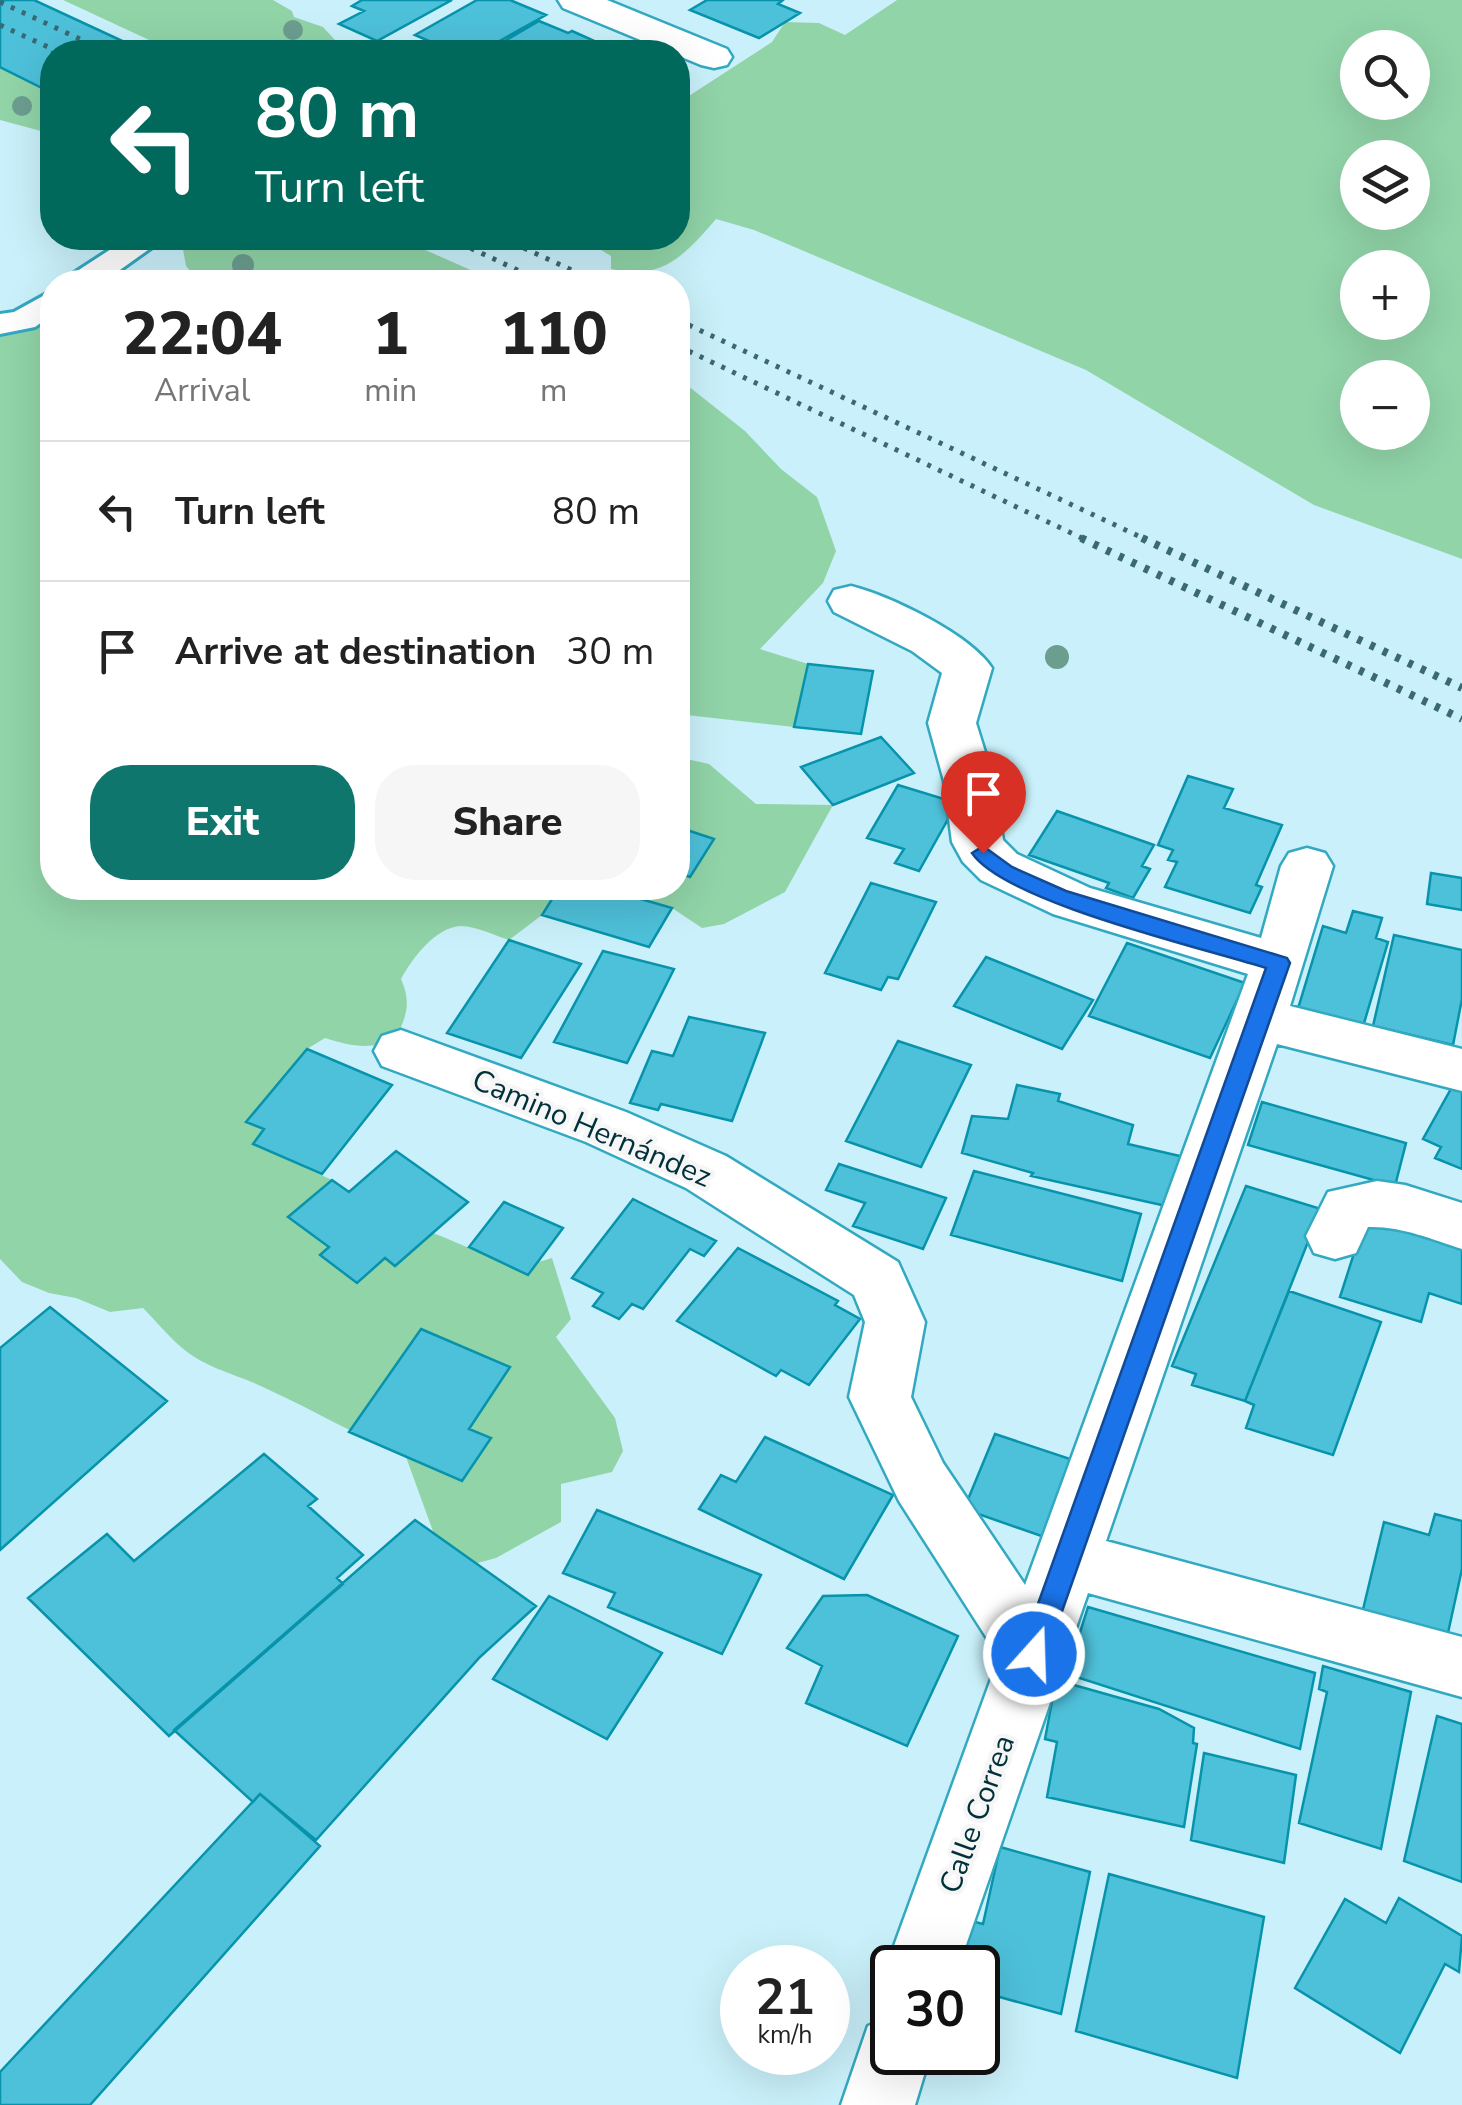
<!DOCTYPE html>
<meta charset="utf-8">
<style>
:root{--surface:#fff;--page:#f6f6f6;--text:#222;--muted:#767676;--line:#e0e0e0;--accent:#0f766e}
body{margin:0;font-family:"Nunito Sans",sans-serif;background:var(--page);color:var(--text);height:100vh;display:flex;flex-direction:column;font-size:38px;white-space:nowrap}
*{box-sizing:border-box;margin:0}
p{font-size:32px;color:var(--muted)}
.icon{flex:none;width:55px;height:55px;fill:none;stroke:currentColor;stroke-width:2;stroke-linecap:round;stroke-linejoin:round}
.map{position:relative;flex:1;overflow:hidden}
.drawer{position:absolute;left:40px;top:270px;width:650px;height:630px;display:flex;flex-direction:column;background:var(--surface);border-radius:40px;box-shadow:0 10px 40px #0002}
.drawer>*{flex:none}
.hud{position:absolute;left:40px;top:40px;width:650px;height:210px;border-radius:40px;box-shadow:0 10px 40px #0002;background:#00695c;color:#fff;overflow:hidden}
.fabs{position:absolute;left:1340px;top:30px;display:grid;gap:20px}
.fabs a{display:grid;place-items:center;width:90px;height:90px;border-radius:50%;background:var(--surface);box-shadow:0 10px 40px #0002;font-size:50px}
.speed{position:absolute;left:720px;top:1945px;display:flex;gap:20px;font-size:50px;font-weight:700;text-align:center}
.speed>*{display:grid;place-content:center;width:130px;height:130px;border-radius:50%;background:var(--surface);box-shadow:0 10px 40px #0002;line-height:1}
.speed small{font-size:25px;font-weight:400}
.speed .limit{border:5px solid #111;border-radius:15px;background:#fff;color:#111}
.pin{position:absolute;display:grid;place-items:center;width:85px;height:85px;color:#fff;margin:-102px -42px;border-radius:50% 50% 50% 0;rotate:-45deg;box-shadow:0 0 10px #0007}
.pin .icon{rotate:45deg}
.me{position:absolute;width:110px;margin:-55px;rotate:20deg;stroke-linejoin:round;filter:drop-shadow(0 0 8px #0008)}
.turn{display:flex;align-items:center;gap:35px;height:210px;padding:0 50px;font-size:45px}
.turn .icon{width:130px;height:130px;stroke-width:2.5}
.turn b{display:block;font-size:70px;line-height:85px}
.eta{display:flex;justify-content:space-evenly;align-items:center;height:170px;text-align:center}
.eta b{font-size:60px;font-weight:800;line-height:70px}
.primary-button{display:flex;gap:20px;margin-top:auto;padding:20px 50px}
.primary-button a{flex:1;height:115px;border-radius:40px;background:var(--accent);color:#fff;font-size:40px;font-weight:800;line-height:115px;text-align:center}
.primary-button a+a{background:var(--page);color:var(--text)}
ul{padding:0;list-style:none}
li{display:flex;align-items:center;gap:30px;height:140px;padding:0 50px;border-top:2px solid var(--line)}
li div{flex:1}
li b{display:block;font-size:38px}
li em{font-style:normal}
.map>svg:first-child{display:block}
</style>
<div class="map">
<svg width="1462" height="2105" viewBox="0 0 1462 2105">
<rect width="100%" height="100%" fill="#caf1fb"/>
<!-- green -->
<path fill="#91d4a8" fill-rule="evenodd" d="M63,0h210l19,11 2,6 29,10 12,13 18,6 42,-5 14,10 -234,1z
M897,0h565v559l-148,-54 -228,-135 -332,-140 -38,-11c-32,37 -54,62 -105,50v-13l-18,-11 -25,-7h110v-135l94,-61 13,-20 34,1 26,12zM1358,48h54v54h-54zM1358,158h54v54h-54zM1358,268h54v54h-54zM1358,378h54v54h-54z
M0,64l52,29v41l-52,-14z
M181,238h217l100,44h-298l-14,-16z
M46,317l6,3v568h507l-17,27 -33,25c-13,-4 -33,-14 -48,-14 -26,1 -49,33 -60,53 11,25 5,38 -6,61 -27,10 -44,6 -70,-2l-18,11 -60,73 17,7 -11,15 79,36 -43,38 40,29 -8,8 36,27 28,-24 11,7 37,-32c37,14 80,40 119,25l19,61 -15,18 59,81 8,33 -11,21 -51,12v38l-65,36 -22,6 -40,-30 -28,-77c-48,-21 -93,-47 -141,-69 -28,-14 -59,-19 -84,-41 -13,-11 -25,-26 -38,-39l-33,4 -34,-14 -27,-5 -27,-11 -22,-23v-933z
M678,378l67,53 36,38 36,28 19,54 -13,32 -63,66 48,15 -14,63 -116,-13z
M678,757l31,7 47,40 77,1 -48,87 -61,32 -22,4 -30,-20 -69,-20h75z"/>
<!-- building -->
<path fill="#4ec1da" stroke="#0793ab" stroke-width="2.5" d="M0,0h34l112,52h-94v41l-52,-26z
M362,0h90l-75,41 -38,-17 25,-13 -12,-5z
M477,0h33l36,15 -66,37h-35l5,-2 -35,-15z
M707,0h76l-5,4 22,9 -41,25 -69,-28z
M539,21l29,12 4,-2 27,12 -17,9h-96z
M808,664l65,7 -12,63 -67,-7z
M881,737l33,36 -81,32 -32,-38z
M1188,776l45,13 -9,19 58,17 -26,60 6,2 -12,26 -85,-26 12,-25 -9,-2 5,-10 -15,-5z
M898,785l59,18 -38,68 -24,-8 9,-14 -37,-11z
M1057,811l97,34 -12,21 8,3 -17,29 -27,-10 3,-5 -80,-28z
M678,827l36,12 -24,38 -12,-4z
M1431,873l31,5v32l-35,-6z
M871,883l65,19 -38,77 -10,-2 -7,13 -56,-17z
M559,888h44l69,20 -23,39 -107,-32z
M1353,911l29,7 -6,20 12,4 -26,88 -65,-18 26,-86 23,7z
M1394,935l68,15v49l-9,46 -80,-19z
M509,940l72,24 -60,94 -74,-25z
M1127,943l118,40 -35,75 -121,-42z
M603,951l71,18 -47,94 -73,-21z
M986,957l107,43 -31,49 -108,-43z
M689,1017l76,16 -33,88 -71,-17 -3,6 -28,-7 22,-52 21,5z
M898,1041l73,24 -50,102 -75,-26z
M307,1049l85,36 -70,89 -69,-30 11,-15 -18,-7z
M1457,1078l5,2v89l-27,-11 6,-11 -18,-8z
M1017,1085l43,9 -2,7 75,24 -5,19 56,13 -9,51 -144,-32 2,-3 -71,-20 10,-37 36,3z
M1262,1102l144,41 -11,43 -147,-41z
M396,1151l72,51 -73,64 -10,-8 -28,25 -37,-28 9,-8 -41,-30 44,-37 17,12z
M839,1164l107,34 -23,51 -70,-23 12,-23 -39,-13z
M974,1171l167,43 -19,67 -171,-46z
M1246,1186l75,23 -76,192 -53,-16 4,-11 -24,-8z
M633,1199l83,42 -12,15 -14,-7 -47,60 -11,-5 -13,15 -26,-13 10,-13 -31,-15z
M504,1202l59,26 -35,47 -59,-28z
M1365,1219l97,30v55l-33,-11 -8,29 -81,-25z
M738,1248l100,53 -3,4 25,14 -51,66 -28,-15 -5,6 -99,-55z
M1289,1291l92,31 -48,133 -87,-27 8,-23 -9,-4z
M50,1307l117,94 -167,149v-202z
M421,1329l89,38 -41,62 22,9 -29,43 -113,-49z
M995,1434l81,27 -29,77 -83,-29z
M765,1437l128,58 -49,84 -145,-70 22,-34 15,7z
M264,1454l53,45 -9,7 55,49 -26,23 6,6 -174,152 -141,-138 79,-64 27,27z
M597,1510l164,65 -39,79 -114,-47 7,-14 -52,-20z
M1435,1514l27,7v48l-16,73 -86,-20 24,-100 45,13z
M415,1520l121,86 -56,51 -164,183 -56,-46 -7,8 -79,-72z
M867,1595l91,41 -51,110 -101,-43 16,-37 -35,-18 36,-52z
M549,1596l113,57 -55,86 -114,-60z
M1088,1607l227,66 -15,76 -233,-75z
M1323,1666l88,26 -30,157 -82,-26 28,-131 -8,-3z
M1056,1680l103,29 35,19 -1,15 4,1 -13,83 -137,-30 10,-55 -12,-3z
M1437,1716l25,8v158l-58,-21z
M1204,1753l92,22 -12,88 -93,-23z
M260,1794l60,52 -230,259h-90v-33z
M1000,1847l90,25 -29,142 -83,-23v-23h-29l11,-50 23,6z
M1109,1874l155,43 -27,161 -161,-47z
M1399,1898l63,38 -3,36 -14,-8 -45,89 -105,-65 50,-89 41,24z"/>
<g fill="none" stroke-linecap="round" stroke-linejoin="round">
<defs>
<path id="lane" d="M128,238h18l9,7 -52,37h-36l4,-7z
M52,291v24l-17,12 -35,7v-20l14,-2z"/>
<path id="street" d="M558,0h49l120,49 5,8 -5,8 -13,3 -13,-3 -138,-57z
M851,586c39,10 119,48 141,82l-16,55 18,58 9,59 14,14 73,34 171,50 20,-72 8,-13 18,-5 18,5 8,13 -43,140 172,43v42l-185,-47 -171,497 356,96v60l-374,-104 -130,375h-66v15l-6,-15 113,-311 -100,-156 -50,-104 16,-75 -11,-27 -168,-107 -100,-46 -204,-76 -8,-15 8,-15 19,-6 225,82 100,44 172,106 27,60 -14,75 32,66 82,122 223,-611 -195,-60 -72,-34 -18,-18 -11,-20 -8,-61 -16,-58 14,-50 -30,-22 -78,-39 -6,-11 6,-11z
M1377,1181l28,4 57,18v46c-31,-10 -61,-23 -94,-22l-12,26 -21,6 -21,-6 -8,-17 22,-44z
M892,2016v36h39l-16,53h-74l27,-79z"/>
</defs>
<!-- lane casing -->
<use href="#lane" stroke="#33a9c1" stroke-width="6"/>
<!-- street casing -->
<use href="#street" stroke="#33a9c1" stroke-width="5"/>
<!-- lane -->
<use href="#lane" fill="#fff" fill-rule="evenodd"/>
<!-- street -->
<use href="#street" fill="#fff" fill-rule="evenodd"/>
<!-- rail-far1 -->
<path stroke="#3b6973" stroke-width="5" stroke-dasharray="4 8" stroke-linecap="butt" d="M0,2l108,50
M0,25l59,27
M449,238l94,44
M502,238l96,44
M678,320l469,220
M678,346l408,194"/>
<!-- rail -->
<path stroke="#3b6973" stroke-width="8" stroke-dasharray="5 9" stroke-linecap="butt" d="M1081,538l381,181
M1142,538l320,150"/>
</g>
<!-- trees -->
<g fill="#6c9e90">
<circle cx="293" cy="30" r="10"/>
<circle cx="22" cy="106" r="10"/>
<circle cx="243" cy="265" r="11"/>
<circle cx="1057" cy="657" r="12"/>
</g>
<!-- route -->
<path fill="#1a73e8" stroke="#114b97" stroke-width="2.5" d="M983,846l29,21 54,24 221,67 3,5 -243,691 -4,9 -9,4 -10,-4 -4,-9 246,-686c-63,-20 -261,-66 -294,-115z"/>
<g text-anchor="middle" stroke-width="9" stroke-linejoin="round" paint-order="stroke">
<!-- street labels -->
<g font-size="30" fill="#00313b" stroke="#f6f6f6">
<text transform="translate(592 1128) rotate(23)" y="10">Camino Hernández</text>
<text transform="translate(977 1814) rotate(-70)" y="10">Calle Correa</text>
</g>
</g>
</svg>
<div class="fabs">
<a><svg class="icon" aria-label="search" viewBox="0 0 24 24"><circle cx="10" cy="10" r="6"/><path d="M15 15l6 6"/></svg></a>
<a><svg class="icon" aria-label="layers" viewBox="0 0 24 24"><path d="M12 4l9 5-9 5-9-5zM3 14l9 5 9-5"/></svg></a>
<a>+</a>
<a>−</a>
</div>
<div class="speed"><div>21<small>km/h</small></div><div class="limit">30</div></div>
<div class="pin" style="left:983px;top:853px;background:#d93025"><svg class="icon" aria-label="arrive" viewBox="0 0 24 24"><path d="M6 21V4h12l-3 4 3 4H6"/></svg></div>
<svg class="me" style="left:1034px;top:1654px" viewBox="-20 -20 40 40"><circle r="17" fill="#1a73e8" stroke="#fff" stroke-width="3"/><path d="M0-11L8 9 0 5-8 9z" fill="#fff"/></svg>
<div class="hud">
<div class="turn"><svg class="icon" aria-label="left" viewBox="0 0 24 24"><path d="M17 20v-9H6M10 6l-5 5 5 5"/></svg><div><b>80 m</b>Turn left</div></div>
</div>
<section class="drawer">
<div class="eta">
<div><b>22:04</b><p>Arrival</p></div>
<div><b>1</b><p>min</p></div>
<div><b>110</b><p>m</p></div>
</div>
<ul>
<li><svg class="icon" aria-label="left" viewBox="0 0 24 24"><path d="M17 20v-9H6M10 6l-5 5 5 5"/></svg><div><b>Turn left</b></div><em>80 m</em></li>
<li><svg class="icon" aria-label="arrive" viewBox="0 0 24 24"><path d="M6 21V4h12l-3 4 3 4H6"/></svg><div><b>Arrive at destination</b></div><em>30 m</em></li>
</ul>
<div class="primary-button"><a>Exit</a><a>Share</a></div>
</section>
</div>
